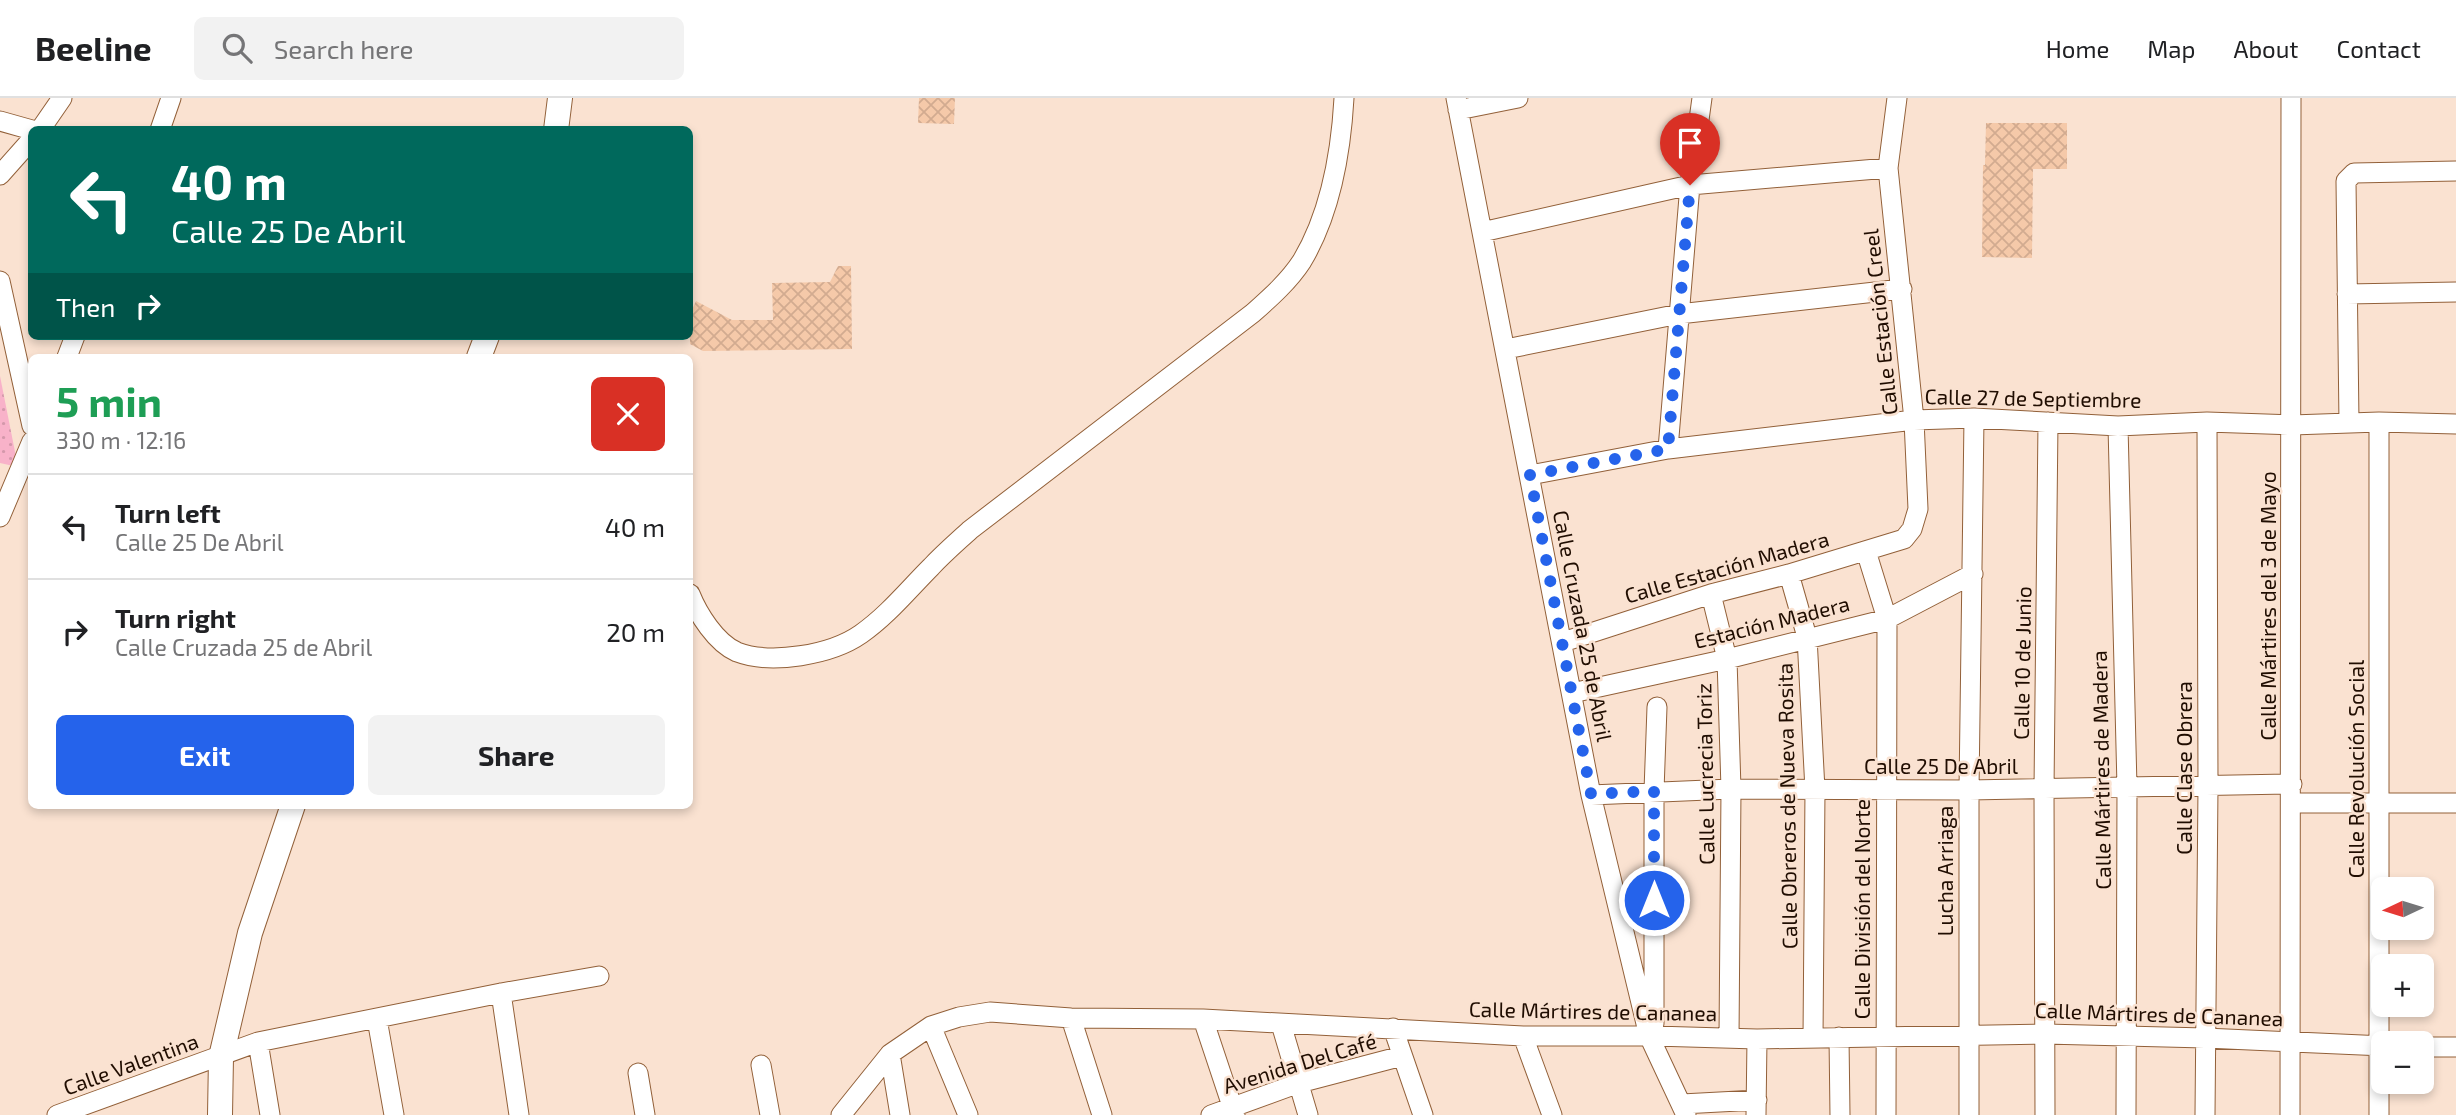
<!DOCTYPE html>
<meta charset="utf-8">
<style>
:root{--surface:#fff;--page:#f2f2f2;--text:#202124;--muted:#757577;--line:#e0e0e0;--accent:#2563eb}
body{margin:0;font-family:"Exo 2",sans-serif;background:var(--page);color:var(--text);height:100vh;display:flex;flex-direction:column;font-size:26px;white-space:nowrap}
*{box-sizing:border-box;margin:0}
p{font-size:23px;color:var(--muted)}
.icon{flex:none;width:38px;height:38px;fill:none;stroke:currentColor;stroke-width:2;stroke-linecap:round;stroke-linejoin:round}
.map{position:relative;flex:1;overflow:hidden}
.panel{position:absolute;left:28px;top:256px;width:665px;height:455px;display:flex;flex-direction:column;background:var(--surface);border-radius:10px;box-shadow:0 4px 10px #0003}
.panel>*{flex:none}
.hud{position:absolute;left:28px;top:28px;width:665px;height:214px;border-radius:10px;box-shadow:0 4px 10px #0003;background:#00695c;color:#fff;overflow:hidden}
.needle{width:46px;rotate:266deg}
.tools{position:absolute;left:2371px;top:779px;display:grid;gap:14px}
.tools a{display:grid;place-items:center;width:63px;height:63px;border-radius:10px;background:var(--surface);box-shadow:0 4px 10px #0003;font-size:35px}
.pin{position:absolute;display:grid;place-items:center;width:60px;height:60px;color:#fff;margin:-72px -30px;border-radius:50% 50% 50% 0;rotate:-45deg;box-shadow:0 0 7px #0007}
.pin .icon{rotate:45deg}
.me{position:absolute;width:77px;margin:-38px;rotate:0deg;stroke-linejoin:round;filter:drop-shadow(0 0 5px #0008)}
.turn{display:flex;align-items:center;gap:24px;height:147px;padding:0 28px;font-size:32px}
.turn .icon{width:91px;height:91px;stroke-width:2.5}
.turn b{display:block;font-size:49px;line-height:60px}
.then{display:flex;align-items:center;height:66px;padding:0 28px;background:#0003;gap:14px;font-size:26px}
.round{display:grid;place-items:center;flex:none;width:74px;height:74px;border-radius:10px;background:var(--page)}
.overview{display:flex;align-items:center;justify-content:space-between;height:119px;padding:0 28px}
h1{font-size:42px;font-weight:700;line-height:52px;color:#1e9e55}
.cta{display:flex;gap:14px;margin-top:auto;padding:14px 28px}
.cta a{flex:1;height:80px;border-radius:10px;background:var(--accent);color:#fff;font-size:28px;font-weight:700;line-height:80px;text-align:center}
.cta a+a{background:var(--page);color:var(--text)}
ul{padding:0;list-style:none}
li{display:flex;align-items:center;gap:21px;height:105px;padding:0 28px;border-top:2px solid var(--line)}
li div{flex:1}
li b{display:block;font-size:26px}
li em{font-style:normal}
header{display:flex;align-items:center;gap:42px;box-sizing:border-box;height:98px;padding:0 35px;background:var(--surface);border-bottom:2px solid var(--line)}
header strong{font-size:33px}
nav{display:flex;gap:38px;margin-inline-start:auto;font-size:24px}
.search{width:490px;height:63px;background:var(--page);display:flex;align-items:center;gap:18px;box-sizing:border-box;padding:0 24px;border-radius:10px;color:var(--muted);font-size:26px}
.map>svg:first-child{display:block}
</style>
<header>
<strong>Beeline</strong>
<div class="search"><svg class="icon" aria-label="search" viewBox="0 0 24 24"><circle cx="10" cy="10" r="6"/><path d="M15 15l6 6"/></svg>Search here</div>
<nav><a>Home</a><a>Map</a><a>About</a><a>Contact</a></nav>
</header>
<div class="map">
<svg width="2456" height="1017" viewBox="0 0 2456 1017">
<defs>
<pattern id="grass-dots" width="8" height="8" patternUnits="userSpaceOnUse" patternTransform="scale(1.75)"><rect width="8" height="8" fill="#f8b2c9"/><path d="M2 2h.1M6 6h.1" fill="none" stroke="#d498ab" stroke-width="1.8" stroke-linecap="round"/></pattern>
<pattern id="building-cross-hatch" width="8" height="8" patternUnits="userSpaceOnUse" patternTransform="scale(1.75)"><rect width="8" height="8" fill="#f5c9a9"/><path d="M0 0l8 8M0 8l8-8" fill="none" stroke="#d2ab90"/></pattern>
</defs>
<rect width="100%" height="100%" fill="#fae2d1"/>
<!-- grass -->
<path fill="url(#grass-dots)" d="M0,278l18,91 -18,-4z"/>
<!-- building -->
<path fill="url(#building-cross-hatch)" d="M919,0h36l-1,26 -36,-1z
M1986,25h81v46h-34l-1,89 -50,-1 1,-92h2z
M838,168h13l1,83 -149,2 -13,-7v-30l6,-13 36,19h41l-1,-37 58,-1z"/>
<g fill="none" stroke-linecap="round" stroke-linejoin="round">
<defs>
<path id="minor" d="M1456,0l135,697 58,241 37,79
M1458,12l60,-12
M0,23l32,9
M40,32l22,-32
M160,32l11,-32
M0,77l32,-36
M1482,134l208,-47 198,-17
M0,183l32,145
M2347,196l109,-2
M1506,251l173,-35 223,-25
M67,259l8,-21
M2379,324v693
M2349,325l-3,-242 8,-8 102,-2
M2118,328l9,361 -1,328
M1668,351l22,-264 12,-87
M1530,377l138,-26 246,-29 60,-2 144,8 89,-4 85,3 87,-3 77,2
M0,419l32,-76
M1866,453l21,68 -1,496
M1789,476l18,63 8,153 -2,248
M690,496c8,20 26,49 47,58 34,13 94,3 124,-18 27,-19 47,-44 70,-67 12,-13 26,-25 39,-37l283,-217c18,-16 36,-32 49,-52 28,-47 39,-109 42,-163
M1711,496l16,65 4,130 -2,249
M1563,544l148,-48 78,-20 115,-35 8,-10 6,-20 -4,-89 -26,-252 9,-70
M1572,595l155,-34 160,-40 86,-45
M1591,697l140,-6 238,1 323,-6
M2291,705h165
M501,895l18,122
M1071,920l31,97
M377,921l17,96
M1203,921l32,96
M1281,926l27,91
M1654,926v-233l3,-84
M931,928l37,89
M1393,930l30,87
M1523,938l29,79
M1839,939l1,78
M258,944l12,73
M2422,949h34
M890,956l10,61
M761,967l9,50
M638,975l7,42
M1682,1006l75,-4
M57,1017l201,-73 243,-49 98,-17
M841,1017l49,-61 41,-28 28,-9 31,-5 81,6 132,1 320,17h131l103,3 288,-5 160,4 179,8
M1211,1017l88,-32 103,-27
M1756,1017l1,-76
M1969,1017v-325l5,-372
M2045,1017l-1,-326 4,-367
M2205,1017l3,-328 -1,-365
M2290,1017l1,-1017"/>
<path id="major" d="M556,32l4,-32
M479,259l8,-21
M220,1017l1,-58 29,-124 43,-128"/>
</defs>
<!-- minor casing -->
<use href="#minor" stroke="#926039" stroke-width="21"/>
<!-- major casing -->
<use href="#major" stroke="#926039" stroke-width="26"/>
<!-- minor -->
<use href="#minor" stroke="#fff" stroke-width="19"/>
<!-- major -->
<use href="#major" stroke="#fff" stroke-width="24"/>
</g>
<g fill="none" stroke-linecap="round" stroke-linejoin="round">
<!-- route -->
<path stroke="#2563eb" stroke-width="12" stroke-dasharray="0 21.6" d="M1654,802v-109l-63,3 -61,-319 138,-26 22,-264"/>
</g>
<g text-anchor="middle" stroke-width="5" stroke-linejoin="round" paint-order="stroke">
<!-- street labels -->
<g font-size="21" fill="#200d01" stroke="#fae2d1">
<text transform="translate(1881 224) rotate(-96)" y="7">Calle Estación Creel</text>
<text transform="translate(2033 301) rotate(1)" y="7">Calle 27 de Septiembre</text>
<text transform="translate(1727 470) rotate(-16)" y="7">Calle Estación Madera</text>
<text transform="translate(2269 508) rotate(-90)" y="7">Calle Mártires del 3 de Mayo</text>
<text transform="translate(1772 525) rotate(-14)" y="7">Estación Madera</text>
<text transform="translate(1582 528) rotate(79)" y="7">Calle Cruzada 25 de Abril</text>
<text transform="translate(2023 565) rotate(-89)" y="7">Calle 10 de Junio</text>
<text x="1941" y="676">Calle 25 De Abril</text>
<text transform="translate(2185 670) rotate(-90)" y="7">Calle Clase Obrera</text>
<text transform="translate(2357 671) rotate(-90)" y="7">Calle Revolución Social</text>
<text transform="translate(2102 672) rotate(-91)" y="7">Calle Mártires de Madera</text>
<text transform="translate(1706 676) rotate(-91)" y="7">Calle Lucrecia Toriz</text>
<text transform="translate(1788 708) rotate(-91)" y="7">Calle Obreros de Nueva Rosita</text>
<text transform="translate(1946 773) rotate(-90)" y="7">Lucha Arriaga</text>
<text transform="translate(1863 811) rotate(-90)" y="7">Calle División del Norte</text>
<text transform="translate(1593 914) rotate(1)" y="7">Calle Mártires de Cananea</text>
<text transform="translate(2159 917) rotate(2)" y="7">Calle Mártires de Cananea</text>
<text transform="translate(1300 966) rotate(-17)" y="7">Avenida Del Café</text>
<text transform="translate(131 967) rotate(-20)" y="7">Calle Valentina</text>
</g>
</g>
</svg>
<div class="tools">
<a><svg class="needle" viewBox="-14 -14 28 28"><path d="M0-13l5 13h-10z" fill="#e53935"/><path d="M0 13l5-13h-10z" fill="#757577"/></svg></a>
<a>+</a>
<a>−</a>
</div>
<div class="pin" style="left:1690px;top:87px;background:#d93025"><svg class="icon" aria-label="arrive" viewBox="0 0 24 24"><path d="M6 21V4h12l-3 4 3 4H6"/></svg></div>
<svg class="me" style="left:1654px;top:802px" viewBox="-20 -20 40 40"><circle r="17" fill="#2563eb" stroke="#fff" stroke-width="3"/><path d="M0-11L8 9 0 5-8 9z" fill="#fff"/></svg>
<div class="hud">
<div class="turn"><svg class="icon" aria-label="left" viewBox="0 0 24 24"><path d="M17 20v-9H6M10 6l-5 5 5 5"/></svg><div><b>40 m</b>Calle 25 De Abril</div></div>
<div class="then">Then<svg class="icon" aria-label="right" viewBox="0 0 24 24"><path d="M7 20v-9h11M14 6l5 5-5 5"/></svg></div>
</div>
<section class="panel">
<div class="overview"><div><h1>5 min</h1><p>330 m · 12:16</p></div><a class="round" style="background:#d93025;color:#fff"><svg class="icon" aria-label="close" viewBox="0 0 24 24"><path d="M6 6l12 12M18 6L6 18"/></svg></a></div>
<ul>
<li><svg class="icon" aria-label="left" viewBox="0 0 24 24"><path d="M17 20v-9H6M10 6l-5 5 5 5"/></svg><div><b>Turn left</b><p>Calle 25 De Abril</p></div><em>40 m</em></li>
<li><svg class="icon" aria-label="right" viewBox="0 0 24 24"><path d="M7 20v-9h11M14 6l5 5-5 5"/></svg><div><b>Turn right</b><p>Calle Cruzada 25 de Abril</p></div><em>20 m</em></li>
</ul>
<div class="cta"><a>Exit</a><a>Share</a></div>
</section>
</div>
